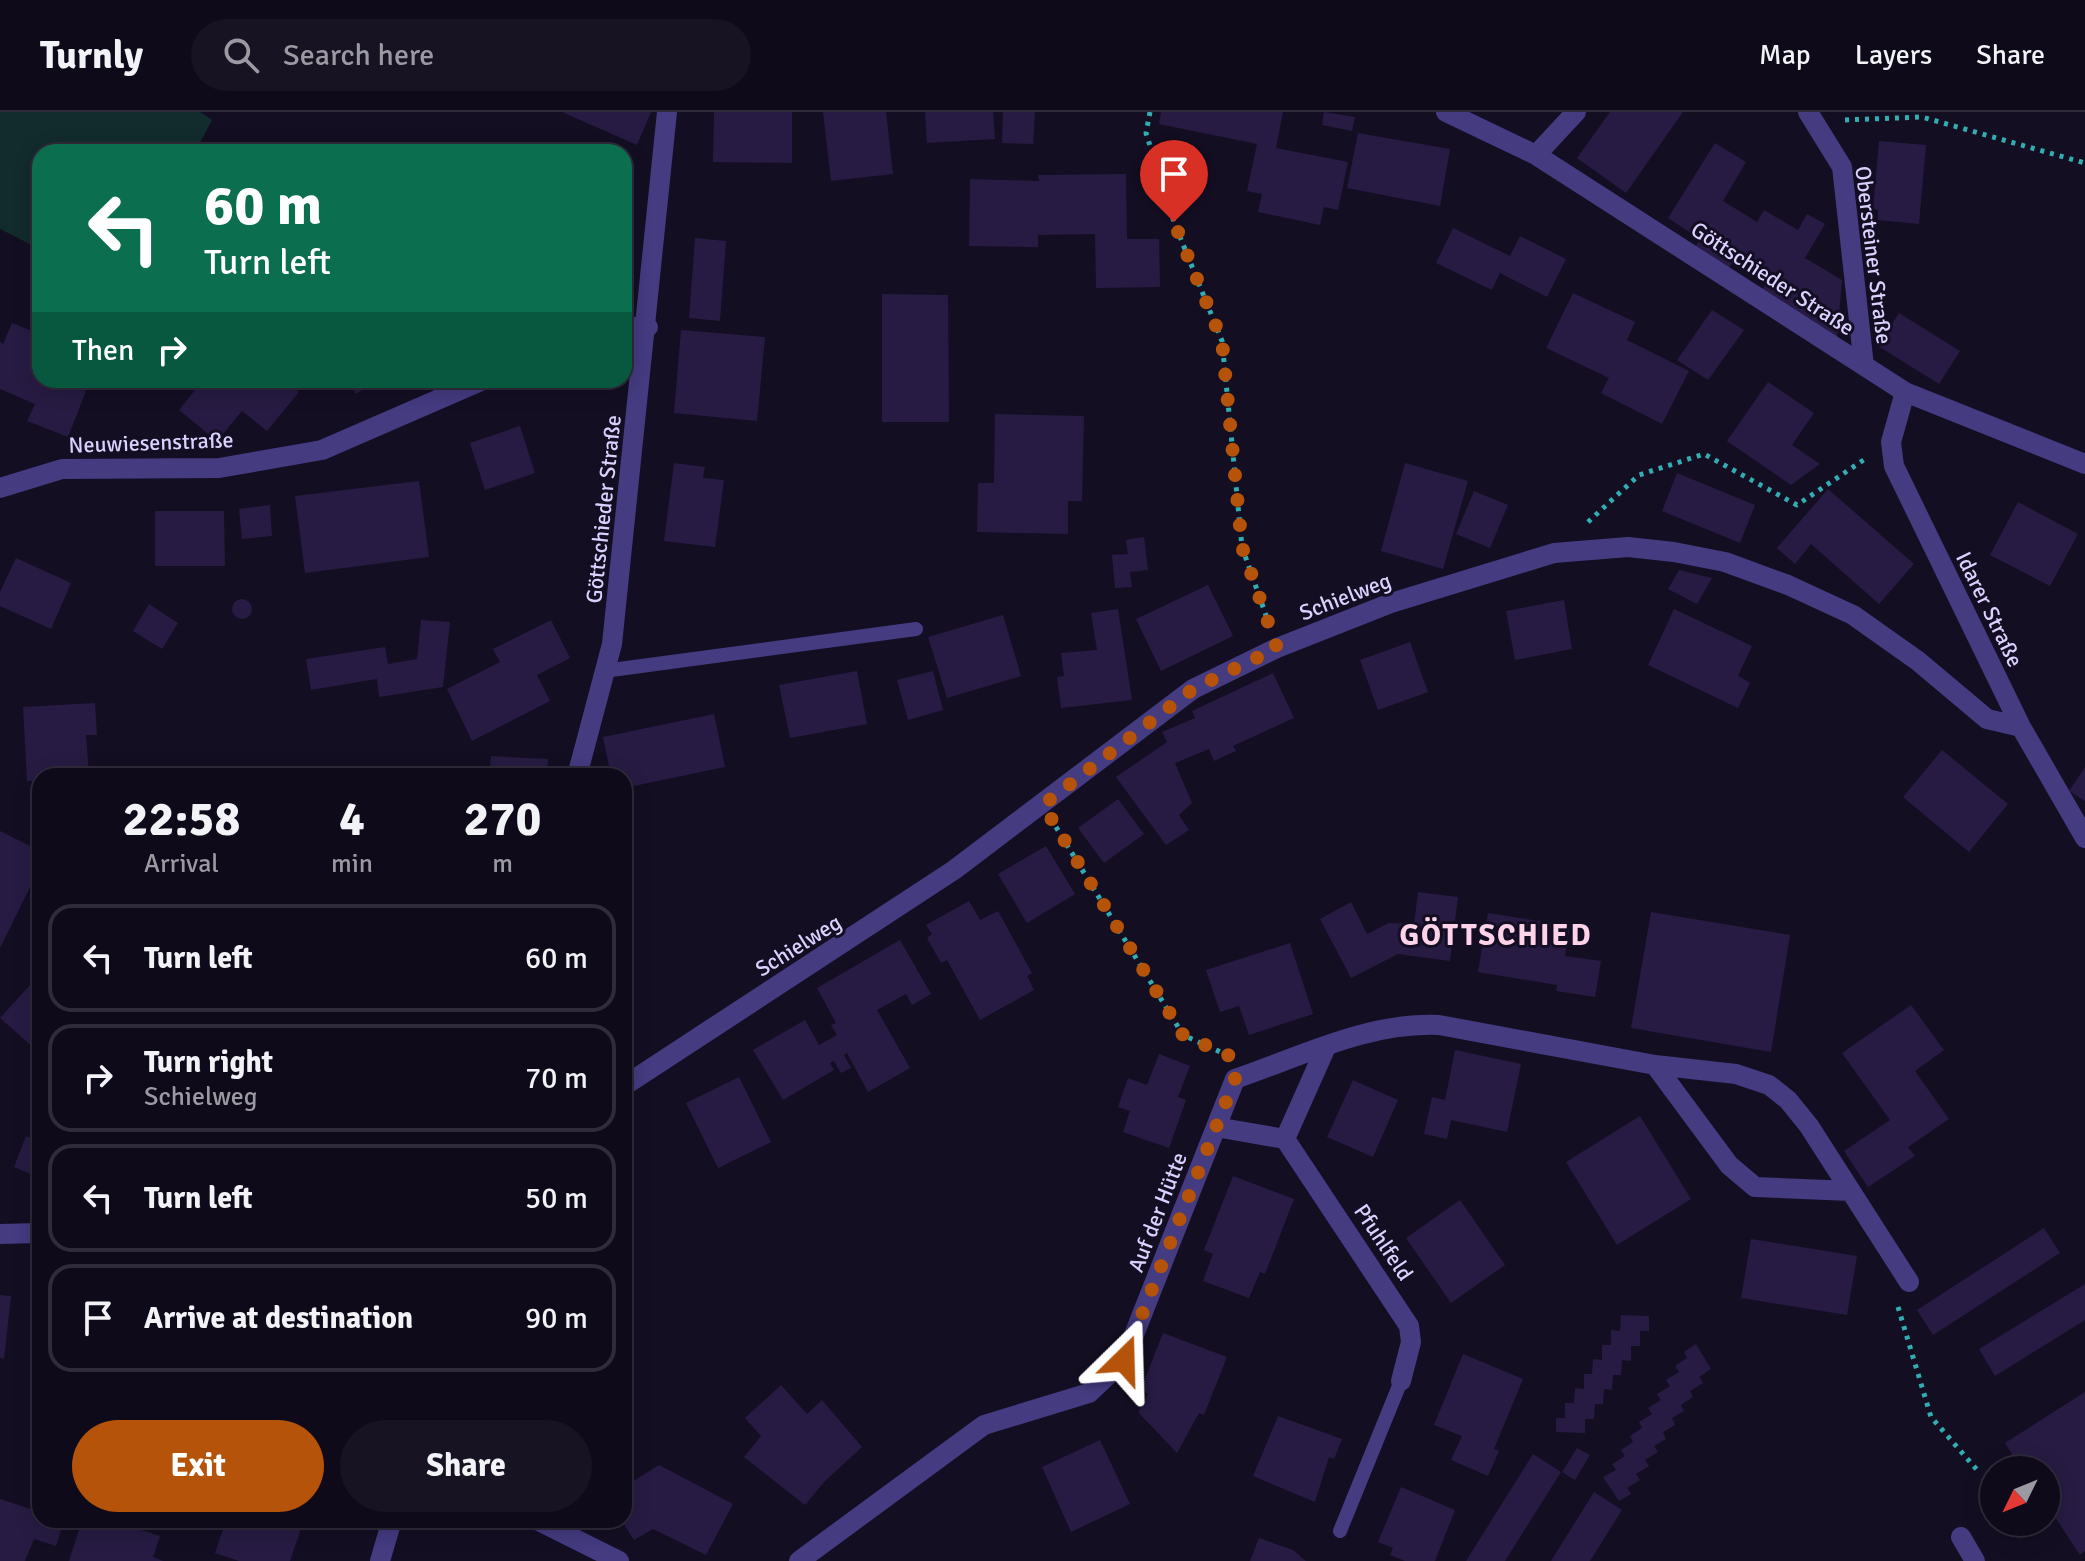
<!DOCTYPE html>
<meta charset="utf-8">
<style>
:root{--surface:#0f0a1a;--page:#181323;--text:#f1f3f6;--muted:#9b9aa2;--line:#2f2b39;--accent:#b45309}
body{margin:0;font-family:Signika,sans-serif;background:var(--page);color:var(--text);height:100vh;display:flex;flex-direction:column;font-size:30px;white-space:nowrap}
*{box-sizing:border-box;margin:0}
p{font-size:26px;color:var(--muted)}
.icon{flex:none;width:44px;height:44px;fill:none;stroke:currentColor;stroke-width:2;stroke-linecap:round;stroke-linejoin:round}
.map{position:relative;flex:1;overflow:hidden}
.side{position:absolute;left:32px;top:656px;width:600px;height:760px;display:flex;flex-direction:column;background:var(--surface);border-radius:24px;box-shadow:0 4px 20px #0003,0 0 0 2px var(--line)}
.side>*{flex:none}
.top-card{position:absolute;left:32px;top:32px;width:600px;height:244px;border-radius:24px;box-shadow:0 4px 20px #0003,0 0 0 2px var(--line);background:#0b6e4f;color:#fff;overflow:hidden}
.needle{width:52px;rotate:227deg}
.controls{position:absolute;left:1980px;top:1344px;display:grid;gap:16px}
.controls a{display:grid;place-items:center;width:80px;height:80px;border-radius:50%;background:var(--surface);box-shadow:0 4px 20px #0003,0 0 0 2px var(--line);font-size:40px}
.pin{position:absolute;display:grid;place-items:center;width:68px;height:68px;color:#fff;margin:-82px -34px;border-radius:50% 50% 50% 0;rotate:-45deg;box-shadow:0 0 8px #0007}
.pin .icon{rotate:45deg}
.me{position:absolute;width:88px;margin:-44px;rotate:22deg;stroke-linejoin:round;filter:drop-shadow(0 0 6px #0008)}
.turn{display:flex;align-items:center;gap:28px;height:168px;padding:0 40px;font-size:36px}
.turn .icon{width:104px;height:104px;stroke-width:2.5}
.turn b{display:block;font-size:56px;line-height:68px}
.then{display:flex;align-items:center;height:76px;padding:0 40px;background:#0003;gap:16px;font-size:30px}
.eta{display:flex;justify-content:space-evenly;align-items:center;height:136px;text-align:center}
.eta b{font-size:48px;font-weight:700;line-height:56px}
.button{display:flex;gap:16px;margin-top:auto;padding:16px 40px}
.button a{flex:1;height:92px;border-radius:48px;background:var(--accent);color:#fff;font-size:32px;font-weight:700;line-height:92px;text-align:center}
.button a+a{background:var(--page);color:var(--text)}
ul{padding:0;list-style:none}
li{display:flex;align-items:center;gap:24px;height:108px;margin:0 16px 12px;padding:0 24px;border:4px solid var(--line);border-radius:24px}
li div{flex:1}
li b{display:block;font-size:30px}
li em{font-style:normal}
header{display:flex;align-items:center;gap:48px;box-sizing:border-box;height:112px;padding:0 40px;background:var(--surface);border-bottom:2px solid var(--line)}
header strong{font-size:38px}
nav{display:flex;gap:44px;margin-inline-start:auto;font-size:28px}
.search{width:560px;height:72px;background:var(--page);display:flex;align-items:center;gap:20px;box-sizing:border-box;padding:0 28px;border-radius:44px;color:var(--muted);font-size:30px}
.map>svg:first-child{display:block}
</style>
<header>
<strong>Turnly</strong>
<div class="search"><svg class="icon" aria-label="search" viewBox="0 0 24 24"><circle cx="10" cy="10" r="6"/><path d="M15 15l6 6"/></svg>Search here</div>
<nav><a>Map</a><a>Layers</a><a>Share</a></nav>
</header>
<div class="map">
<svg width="2085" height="1449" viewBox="0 0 2085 1449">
<rect width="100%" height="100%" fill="#140e23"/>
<!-- green -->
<path fill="#122b2d" d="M0,0h200l12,8 -17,32h-155v97l-40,-20z"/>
<!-- building -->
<path fill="#271b43" d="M562,0h89l-14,33z
M714,0h78v51l-79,-1z
M823,0h63l7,62 -62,7z
M925,0h68l2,27 -68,4z
M1003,0h32l-2,32 -31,-1z
M1161,0h122l-7,36 72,14 -10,48 -14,-3 -4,18 -62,-13 4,-18 -15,-3 10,-47 -98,-20z
M1324,0l31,5 -3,14 -30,-6z
M1610,0h73l-57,81 -49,-35z
M1358,21l92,16 -10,57 -93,-18z
M1879,29l47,4 -7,79 -41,-4v-10l-5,-1z
M1715,31l31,19 -23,39 34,21 7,-12 34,20 9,-16 18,10 -20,34 37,22 -5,58 -77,-45 7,-11 -34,-20 -4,6 -34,-21 5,-8 -32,-21z
M1126,62l1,65h32l1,48 -64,1 -1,-54 -57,1v12l-69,-1 1,-67 69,2 -1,-6z
M1453,116l57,28 10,-20 46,23 -19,38 -47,-24 -8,17 -56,-27z
M695,126l31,3 -6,80 -31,-3z
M1573,181l62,29 -8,18 62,31 -27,53 -61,-31 8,-15 -63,-30z
M882,182l66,1 1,127h-67z
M1712,198l32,20 -36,50 -31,-20z
M1899,201l61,38 -21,33 -61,-38z
M12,211l28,11v46h21l25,11 -18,46 -41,-16 8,-17 -35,-15v-47l3,2z
M681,218l84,7 -8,84 -83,-8z
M203,268h81l15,12 -32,39 -25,-20 -25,30 -38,-31z
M346,268h31l-21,14z
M1768,270l46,31 -22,32 28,19 -29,21 -64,-44z
M995,302l89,2 -2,85h-14v33l-91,-2 1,-49h16z
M520,314l15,47 -50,17 -15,-47z
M674,351l31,4 -2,11 21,2 -9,67 -51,-6z
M1405,351l63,18 -25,88 -62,-18z
M1677,361l78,32 -15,38 -78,-32z
M419,369l10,76 -124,16 -10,-77z
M1828,377l86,75 -35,40 -68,-60 -16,20 -18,-16z
M1474,379l34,14 -18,43 -34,-14z
M2018,390l60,32 -28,52 -60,-31z
M270,393l2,31 -30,3 -3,-30z
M155,399h69l1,55h-70z
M1144,425l4,33 -18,2 2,15 -17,1 -3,-33 16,-1 -2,-14z
M16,446l55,25 -20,46 -51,-23v-14z
M1679,458l33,8 -15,26 -29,-15z
M1208,473l25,51 -72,35 -25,-52z
M232 497a10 10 0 1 1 20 0a10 10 0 1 1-20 0Z
M1564,488l8,49 -57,11 -9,-49z
M149,492l29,19 -16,26 -29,-18z
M1118,497l14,91 -71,8 -4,-31 7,-1 -3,-23 36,-3 -6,-37z
M1674,497l78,37 -14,30 12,7 -12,25 -90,-43z
M1003,503l18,61 -74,22 -19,-61z
M421,508l29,2 -7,65 -64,10 -2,-18 -66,11 -5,-31 79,-12 3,17 29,-5z
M551,508l19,38 -33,17 13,26 -78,40 -25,-52 53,-27 -7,-13z
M1410,530l18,50 -50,18 -18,-50z
M857,559l10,53 -77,14 -11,-53z
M933,559l10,39 -35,10 -11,-40z
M1273,561l21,45 -61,28 3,5 -22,10 -5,-12 -34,14 17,40 -13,12 10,15 -23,15 -50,-68 51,-35 -5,-10 33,-14 -3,-7z
M95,591l2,32h-11l3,41h-49v5h-13l-4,-74z
M714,602l11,53 -101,21v-12h-13l-8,-39z
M1942,638l66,54 -39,48 -66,-55z
M491,644l57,3 -1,17h-58z
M2085,655v34l-16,-10z
M1118,687l26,35 -40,29 -26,-35z
M0,719l40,20v16l-40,81z
M1046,734l29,48 -48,29 -29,-49z
M1418,780l40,5 -8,64 -52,-7 -47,24 -31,-59 31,-17 16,32 22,-11 25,1z
M969,789l11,19 18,-9 34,62 -5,3 7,14 -54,30 -33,-60 -6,3 -14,-25 5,-4 -6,-9z
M1651,800l139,23 -19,117 -140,-24z
M1488,801l82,13 -5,30 36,5 -6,36 -39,-6 1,-6 -79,-13z
M900,828l31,54 -19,11 -6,-11 -29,16 33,58 -42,24 -21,-39 -3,2 7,13 -10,5 -7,-12 -4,2 4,7 -51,30 -30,-50 52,-30 14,25 18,-10 -6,-10 5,-2 -19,-35z
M1290,831l23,71 -64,21 -10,-29 -19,6 -14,-42z
M40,862v69l-5,6 -35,-31z
M1911,893l33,45 -29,21 34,48 -41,28 7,9 -47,31 -24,-36 46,-31 -48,-67z
M1455,938l66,14 -14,68 -56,-12 -4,19 -23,-5 8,-37 13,3z
M1159,942l31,12 -12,31 8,3 -17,48 -46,-16 7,-21 -12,-4 10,-29 19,7z
M739,965l32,65 -53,26 -32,-65z
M1353,968l45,20 -25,57 -46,-20z
M1640,1004l51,83 -74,46 -51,-83z
M26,1024l14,6v36l-26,-11z
M1233,1064l61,23 -29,75 -5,-2 -11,26 -46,-17 10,-27 -9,-4z
M1460,1088l45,65 -54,38 -45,-65z
M2044,1116l16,25 -127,82 -16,-25z
M1751,1127l106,17 -10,59 -106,-17z
M2085,1172v36l-90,56 -16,-27z
M0,1183l11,1 -7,63 -4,-1z
M1621,1203l28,1v15h-9v15h-9v15l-9,-1 -1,15h-8l-1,15 -8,-1 -1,15h-8l-1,15h-9v14l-29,-1v-14h9v-15h9l1,-15 9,1v-15h8l1,-15 9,1v-15h9v-15l9,1z
M1163,1221l64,24 -23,58 -5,-2 -22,40 -39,-41 10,-18 -8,-3z
M1696,1232l15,25 -12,8 4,6 -13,8 3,6 -12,8 3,6 -12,7 3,7 -12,7 3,7 -12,7 4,6 -13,8 4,6 -13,8 4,6 -13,8 4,6 -12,7 -16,-24 13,-7 -4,-6 13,-8 -4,-6 12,-8 -3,-6 12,-8 -3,-6 13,-8 -4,-6 13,-8 -4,-6 13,-8 -4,-6 13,-8 -4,-6 12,-8 -3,-6z
M1463,1242l60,25 -29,70 5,2 -11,25 -37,-16 11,-24 -28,-11z
M781,1273l26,29 15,-14 40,47 -37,34 -20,24 -61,-48 17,-21 -16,-18z
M2085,1280v159l-5,4 -27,-41 -7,4v-48h-24l-17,-27z
M1278,1304l64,23 -8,20 -5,-2 -14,45 -62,-26z
M1100,1328l30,64 -59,28 -29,-65z
M1577,1336l13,7 -15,25 -13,-8z
M1533,1342l28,18 -56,89h-39z
M659,1353l74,39 -27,51 -53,-26 -19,11 -13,-20 3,-33z
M1401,1375l54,23 -20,51h-30l-15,-6 3,-7 -15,-6z
M1594,1380l28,18 -32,51h-39z
M0,1387l40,13v8h24l-8,26 -22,-7 -9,22h-25z
M82,1408h28l50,16 -7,21 10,4h-94z
M226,1408h78l-14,41h-51l-24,-8z
M1259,1426l34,12 13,11h-56z"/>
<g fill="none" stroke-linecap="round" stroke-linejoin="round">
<!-- path -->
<path stroke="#32adb2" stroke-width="5" stroke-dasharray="4 6" stroke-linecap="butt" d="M1150,0l-4,21 28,89 48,119 20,206 27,77
M1845,8l77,-3 163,46
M1588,410l51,-47 65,-21 93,51 71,-48
M1056,715l127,208 42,19
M1898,1195l33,110 47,54"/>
<!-- service -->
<path stroke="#443b81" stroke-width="14" d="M604,559l312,-42
M1340,1419l61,-150"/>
<!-- minor -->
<path stroke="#443b81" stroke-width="20" d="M1446,0l90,43 369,237 180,72
M1808,0l34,55 22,199
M1536,43l40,-43
M624,215h24
M1905,280l-14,50 3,24 127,261 64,111
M0,376l62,-19 157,-1 103,-18 161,-70
M577,664l35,-132 55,-532
M1326,935l-41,92 124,187 2,16 -10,39
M1655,953l74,100 26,22 96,4
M624,974l330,-216 239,-181 84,-41 114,-45 163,-50 74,-6 46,5 51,10 63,23 65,30 65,46 69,58 34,8
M1216,1015l69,12
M0,1122l40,-1
M537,1408l82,41
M1961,1425l14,24
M380,1449l12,-41
M799,1449l185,-136 105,-32 35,-33 111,-281c67,-23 132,-57 204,-54l216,40 81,9 33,11 19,15 21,26 100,156"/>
</g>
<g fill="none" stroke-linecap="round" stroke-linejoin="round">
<!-- route -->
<path stroke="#b45309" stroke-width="14" stroke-dasharray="0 25.2" d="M1124,1248l111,-281 -5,-23 -47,-21 -140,-230 150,-116 84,-41 -35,-101 -20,-206 -48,-119"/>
</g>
<g text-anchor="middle" stroke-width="6" stroke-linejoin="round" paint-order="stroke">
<!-- street labels -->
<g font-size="22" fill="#dbd1fe" stroke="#140e23">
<text transform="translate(1874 143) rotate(83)" y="8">Obersteiner Straße</text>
<text transform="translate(1773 166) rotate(33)" y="8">Göttschieder Straße</text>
<text transform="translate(151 330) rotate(-2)" y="8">Neuwiesenstraße</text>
<text transform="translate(603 397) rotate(-84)" y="8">Göttschieder Straße</text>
<text transform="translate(1345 484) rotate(-21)" y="8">Schielweg</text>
<text transform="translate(1990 497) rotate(64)" y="8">Idarer Straße</text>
<text transform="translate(798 833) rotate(-32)" y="8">Schielweg</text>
<text transform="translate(1157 1100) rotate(-69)" y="8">Auf der Hütte</text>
<text transform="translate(1384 1130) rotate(56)" y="8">Pfuhlfeld</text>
</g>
<!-- district labels -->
<g font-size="30" font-weight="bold" letter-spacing="2" fill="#fed3ea" stroke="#140e23">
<text x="1496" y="833">GÖTTSCHIED</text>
</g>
</g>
</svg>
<div class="controls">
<a><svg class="needle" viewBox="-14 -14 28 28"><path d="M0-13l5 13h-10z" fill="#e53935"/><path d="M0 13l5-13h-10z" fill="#9b9aa2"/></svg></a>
</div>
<div class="pin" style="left:1174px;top:110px;background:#d93025"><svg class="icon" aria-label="arrive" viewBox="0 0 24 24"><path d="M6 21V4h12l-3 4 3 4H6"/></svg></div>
<svg class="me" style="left:1124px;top:1248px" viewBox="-20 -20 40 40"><path d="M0-17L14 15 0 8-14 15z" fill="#b45309" stroke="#fff" stroke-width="4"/></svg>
<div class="top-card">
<div class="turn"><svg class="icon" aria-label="left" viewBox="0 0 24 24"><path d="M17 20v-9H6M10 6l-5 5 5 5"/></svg><div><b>60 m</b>Turn left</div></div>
<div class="then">Then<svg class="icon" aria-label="right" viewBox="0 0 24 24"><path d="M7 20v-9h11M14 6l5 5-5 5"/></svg></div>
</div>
<section class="side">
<div class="eta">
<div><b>22:58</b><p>Arrival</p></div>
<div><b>4</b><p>min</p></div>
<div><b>270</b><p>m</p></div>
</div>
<ul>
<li><svg class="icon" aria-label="left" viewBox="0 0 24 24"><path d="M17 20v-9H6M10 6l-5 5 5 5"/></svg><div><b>Turn left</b></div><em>60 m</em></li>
<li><svg class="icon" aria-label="right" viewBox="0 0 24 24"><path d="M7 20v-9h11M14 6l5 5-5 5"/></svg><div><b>Turn right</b><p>Schielweg</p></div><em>70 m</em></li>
<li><svg class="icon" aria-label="left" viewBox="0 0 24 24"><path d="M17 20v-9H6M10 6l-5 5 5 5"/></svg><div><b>Turn left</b></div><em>50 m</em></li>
<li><svg class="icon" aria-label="arrive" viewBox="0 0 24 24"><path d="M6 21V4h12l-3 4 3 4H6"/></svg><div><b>Arrive at destination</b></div><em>90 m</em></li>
</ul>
<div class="button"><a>Exit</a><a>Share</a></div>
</section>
</div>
